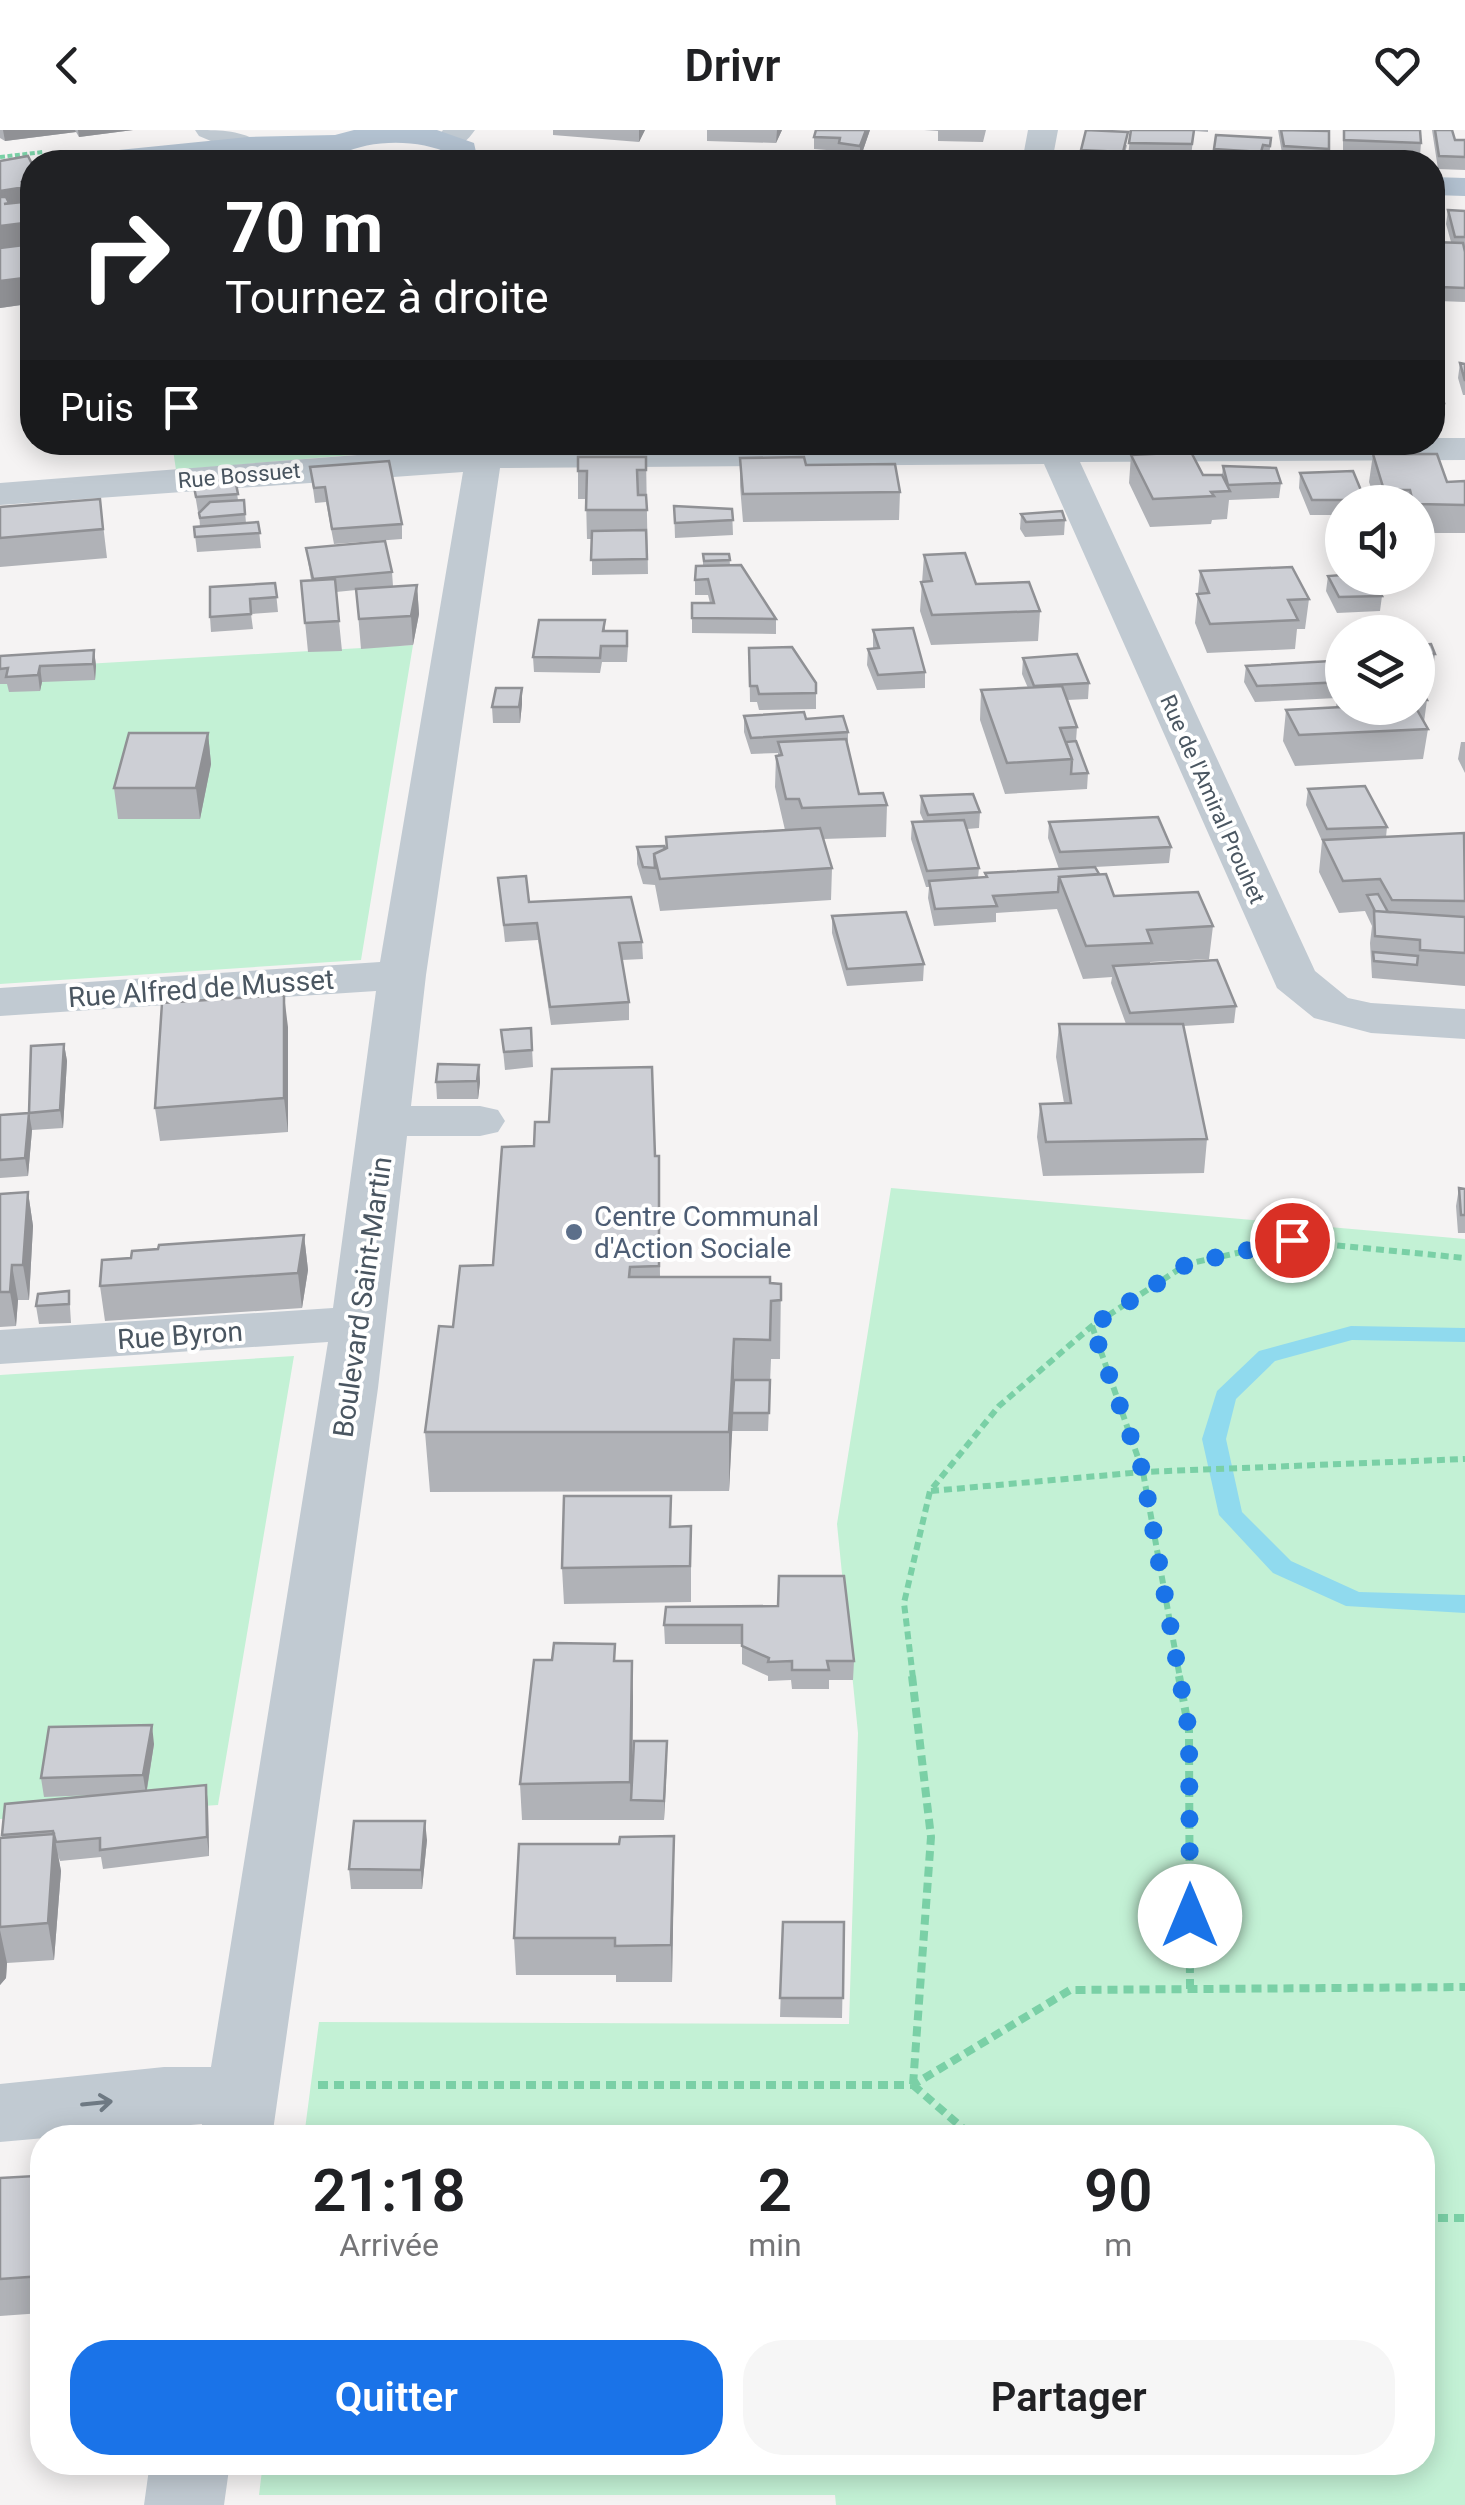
<!DOCTYPE html>
<html lang="fr">
<meta charset="utf-8">
<style>
:root{--surface:#fff;--page:#f6f6f6;--text:#202124;--muted:#757577;--accent:#1a73e8}
body{margin:0;font-family:Roboto,sans-serif;background:var(--page);color:var(--text);height:100vh;display:flex;flex-direction:column;font-size:38px;white-space:nowrap}
*{box-sizing:border-box;margin:0}
p{font-size:32px;color:var(--muted)}
.icon{flex:none;width:55px;height:55px;fill:none;stroke:currentColor;stroke-width:2;stroke-linecap:round;stroke-linejoin:round}
.map{position:relative;flex:1;overflow:hidden}
.sheet{position:absolute;left:30px;top:1995px;width:1405px;height:350px;display:flex;flex-direction:column;background:var(--surface);border-radius:40px;box-shadow:0 5px 25px #0003}
.sheet>*{flex:none}
.banner{position:absolute;left:20px;top:20px;width:1425px;height:305px;border-radius:40px;box-shadow:0 5px 25px #0003;background:#202124;color:#fff;overflow:hidden}
.buttons{position:absolute;left:1325px;top:355px;display:grid;gap:20px}
.buttons a{display:grid;place-items:center;width:110px;height:110px;border-radius:50%;background:var(--surface);box-shadow:0 5px 25px #0003;font-size:50px}
.pin{position:absolute;display:grid;place-items:center;width:85px;height:85px;color:#fff;margin:-42px;border:5px solid #fff;border-radius:50%;box-shadow:0 2px 10px #0007}
.me{position:absolute;width:110px;margin:-55px;rotate:0deg;stroke-linejoin:round;filter:drop-shadow(0 0 8px #0008)}
.turn{display:flex;align-items:center;gap:35px;height:210px;padding:0 40px;font-size:45px}
.turn .icon{width:130px;height:130px;stroke-width:2.5}
.turn b{display:block;font-size:70px;line-height:85px}
.then{display:flex;align-items:center;height:95px;padding:0 40px;background:#0003;gap:20px;font-size:38px}
.eta{display:flex;justify-content:space-evenly;align-items:center;height:170px;text-align:center}
.eta b{font-size:60px;font-weight:600;line-height:70px}
.cta{display:flex;gap:20px;margin-top:auto;padding:20px 40px}
.cta a{flex:1;height:115px;border-radius:40px;background:var(--accent);color:#fff;font-size:40px;font-weight:600;line-height:115px;text-align:center}
.cta a+a{background:var(--page);color:var(--text)}
header{display:flex;justify-content:space-between;align-items:center;height:130px;padding:0 40px;background:var(--surface);font-size:45px;font-weight:600}
.map>svg:first-child{display:block}
</style>
<header><svg class="icon" aria-label="back" viewBox="0 0 24 24"><path d="M15 5l-7 7 7 7"/></svg>Drivr<svg class="icon" aria-label="heart" viewBox="0 0 24 24"><path d="M12 20l-8-8c-3-5 5-10 8-4 3-6 11-1 8 4z"/></svg></header>
<div class="map">
<svg width="1465" height="2375" viewBox="0 0 1465 2375">
<rect width="100%" height="100%" fill="#f5f3f3"/>
<!-- green -->
<path fill="#c3f1d5" d="M172,313h266l-27,7 -235,20z
M413,515l-52,315 -361,24v-315z
M891,1058l574,51v1266h-629l-1,-10h-576l4,-33h1159v-324l-1118,-1 15,-115 530,2 9,-291 -21,-209z
M294,1226l-76,449 -218,14v-444z"/>
<g fill="none" stroke-linecap="round" stroke-linejoin="round">
<!-- stream -->
<path fill="#90daee" fill-rule="evenodd" d="M1351,1196l114,2v14l-113,-2 -77,21 -39,38 -10,40 16,73 49,49 68,31 106,3v18l-119,-7 -73,-33 -54,-58 -17,-76 15,-48 42,-40z"/>
<!-- path-far2 -->
<path stroke="#7ad0a6" stroke-width="4" stroke-dasharray="5 2.5" stroke-linecap="butt" d="M0,27l43,-5"/>
<!-- path-far1 -->
<path stroke="#7ad0a6" stroke-width="6" stroke-dasharray="8 5" stroke-linecap="butt" d="M1092,1196l51,146 37,206
M931,1361l212,-19 322,-13
M913,1548l-9,-75 26,-112 69,-85 93,-80 95,-62 105,-23 173,17"/>
<!-- path -->
<path stroke="#7ad0a6" stroke-width="8" stroke-dasharray="10 6" stroke-linecap="butt" d="M912,1546l19,161 -18,248
M1179,1546l10,55 1,258
M318,1955h595l157,-95 395,-3
M913,1955l61,53
M1422,2088h43"/>
<!-- minor -->
<path fill="#c1cad2" fill-rule="evenodd" d="M195,0c24,0 52,0 68,16l-4,6h-22l-38,-16z
M443,0h32c-10,14 -18,20 -35,15l-4,-6z
M1028,0h30l-6,32h-30z
M1432,308h33v22l-385,2 235,509 33,27 23,5 94,6v30l-94,-6 -57,-15 -37,-30 -233,-524 -544,4 -74,507 -15,131h69l18,4 7,11 -7,11 -18,4h-73l-29,252 -106,750h-72l2,-14 -202,18v-58l164,-17h47l117,-725 -328,22v-34l333,-22 43,-317 -376,25v-28l380,-26 83,-490 -463,33v-22l460,-36v-5h36l1,4 935,-4z
M150,2332h80l-6,43h-80z"/>
<!-- major -->
<path fill="#b3c2d1" fill-rule="evenodd" d="M354,0h83l37,13 2,9 146,1 11,3 4,6h-192l5,-8c-30,-15 -79,-15 -108,0v8h-30l-1,-8 -137,8h-100l4,-6 11,-3 159,-16 87,-2z
M1432,47l33,1v18l-33,-1z"/>
</g>
<!-- wall -->
<path fill="#b0b2b7" d="M0,0h133l-54,7 -3,-5 -71,9 -5,-3z
M553,0h92l-6,12 -86,-7z
M707,0h75l-6,13 -69,-2z
M816,0h54l-10,29 -21,-3v-5l-25,-2v-12z
M924,0h62l-3,12 -45,-1v-10z
M1131,0h77v2l-14,-1 -3,26 -63,-1z
M1278,0h26l25,19 -2,13 -44,-3z
M1343,0h77l1,13 -1,13 -77,-3z
M1432,0h20l3,10h10v30l-27,-1z
M1216,5l55,3 -2,20h-7l-1,4h-48z
M1127,15l-4,17h-42v-12z
M0,31l32,3v156l-3,-6 -1,-10 -28,4z
M1448,80l17,1v91l-26,-1 -7,-29v-30h19l-5,-18z
M1460,233l5,1v31h-2l-5,-17z
M1432,239l12,34 -2,15h-10z
M81,312h56v11l-55,2z
M224,312h90v5l-88,7z
M1373,324l74,28 18,-1v52h-47v-31h-42l-7,-20z
M1131,325l72,20 19,1 1,-10 58,17 -2,15 -50,2 -2,19 -15,1 -1,4 -61,3 -21,-44z
M646,327l2,117 -56,1v-36h-5l-1,-40h-8v-28z
M740,328l66,7 94,27 -1,28 -156,2 -3,-36z
M310,337l92,57v15l-68,5 -8,-42 -11,1z
M1300,343l65,27 -1,2h-22v13h-32l-11,-27z
M235,349l3,21h6l2,23 12,-1 3,26 -64,4 -3,-25h6l-1,-14 2,-1h-3l-5,-30z
M100,369l7,59 -107,9v-60z
M674,376l58,3 1,26 -58,3z
M1021,384l44,6 -1,15 -39,2 -5,-8z
M306,418l86,24 1,14 24,-1 2,29 -6,31 -52,4 -5,-59 -20,2 6,59 -34,1 -7,-71 10,-1z
M703,424h26l1,11 46,54v15l-84,-1v-30h18l-2,-8h-13v-15l8,-14z
M924,425l52,29 64,27 -2,30 -107,4 -11,-34z
M1200,441l109,28 -4,30h-8l-2,20 -88,4 -12,-30z
M1328,446l54,20 -2,15 -43,2 -11,-22z
M275,453l3,29 -27,2 2,15 -42,3 -1,-15z
M605,490v11l23,16 -1,15h-25l-2,11 -66,-1 -1,-15z
M873,500l52,42v16l-48,2 -10,-25 1,-16h5z
M1418,515l17,9 -2,15 -15,1z
M749,518l67,35v26l-57,1 -2,-8h-7z
M94,520l2,16 -1,14 -53,2 -2,9 -31,1 -2,-8h-7v-28z
M1023,528l66,25 -1,16 -21,1 10,27 -1,14 12,32 -1,16 -82,5 -25,-74 1,-30 47,-2 -6,-14z
M1246,536l96,15v27h76v-24l9,16 -3,22 4,7 -5,30 -128,7 -12,-25 3,-31 50,-2 1,-10 -82,4 -11,-20z
M522,574l-2,19h-27l-1,-16z
M744,586l62,3 42,13v15l11,47 28,11 -1,32 -63,2 9,29 -1,32 -171,11 -5,-26 -12,-1 -6,-20v-17l29,2v-12l119,-7 -10,-43 1,-31h2v-3l-27,1 -7,-22z
M208,603l3,31 -11,55h-82l-4,-31z
M1461,612h4v31l-7,-14z
M1308,659l79,38 -1,10 79,-2v151l-93,-8 -2,-35 2,-17 -7,-15 -26,2 -20,-41 3,-31 -16,-36z
M921,666l59,16 -1,16 -12,1 12,39 -1,10h7v-5l74,-4 -11,-31 1,-16 122,25 -2,16 -74,4 4,7 15,22 99,30 -4,33 -59,3v2l86,42 -2,17 -51,3 24,113 -3,34 -161,3 -6,-39 3,-33 24,-1 -8,-46 3,-33h67l-15,-41 1,-6 -29,2 -26,-70 -61,4v9l-62,4 -6,-28 1,-11h-3l-15,-48 1,-17h12l-4,-9z
M498,748l31,24 113,40 1,17 -21,1 7,42v18l-78,5 -13,-85 -33,2z
M832,786l92,48 -1,17 -76,5 -15,-53z
M288,897v105l-128,9 -5,-33z
M531,898l2,39 -28,3 -4,-40z
M64,914l3,17 -4,67 -31,2 -4,46 -28,2v-63l29,-2z
M479,935l1,17 -2,17h-41l-1,-17z
M655,1026h4l1,121 121,7 -1,75h-9l-3,72h-36v-2l-3,62 -299,1 -5,-60 28,-105 40,-62z
M1459,1058l6,1v44h-7l-2,-27z
M28,1062l5,34 -4,74h-11l-2,26 -16,1v-133z
M304,1105l4,35 -6,38 -197,13 -5,-35 31,-28z
M69,1161l2,32 -32,1 -3,-18z
M691,1396v76l-127,2 -2,-36z
M778,1476l76,55 -1,19h-24v9h-37l-1,-9 -23,1v-5l-26,-12v-20h-77l-1,-19z
M615,1531l18,36 -1,81 35,-37 -3,79h-142l-2,-36z
M154,1614l-7,46 61,14 1,52 -106,13 -2,-12 -41,4 -2,-6 3,16 -7,89 -47,3 -1,15 -6,7v-147h2v-3l92,-40 -50,2 -3,-19z
M674,1706l-2,146h-56v-7h-100l-2,-37 105,-94z
M427,1710l-5,49h-71l-2,-20z
M783,1792h61l-2,96 -62,-1z
M0,2048l39,15h3v120l-42,3z"/>
<!-- shaded-wall -->
<path fill="#909195" d="M3,0h72l1,2 -71,9z
M78,0h55l-54,7z
M639,0h6l-6,12z
M777,0h5l-6,13z
M866,0h4l-10,29v-13z
M32,51v66l-32,5v-61l22,-9z
M32,147v26l-4,-3v4l-28,4v-27z
M417,455l2,29 -6,31 -2,-29z
M94,520l2,16 -1,14 -2,-16z
M40,536l2,16 -2,9 -2,-16z
M522,558v16l-2,19 -1,-16z
M208,603l3,31 -11,55 -4,-31z
M284,865l4,32v105l-4,-34z
M64,914l3,17 -4,67 -3,-18z
M479,935l1,17 -2,17 -1,-18z
M29,983l3,17 -4,46 -3,-18z
M28,1062l5,34 -4,74 -6,-35z
M304,1105l4,35 -6,38 -4,-35z
M12,1135l6,35 -2,26 -6,-34z
M734,1209v59l-5,93v-59z
M632,1531l1,36 -1,103 -2,-18z
M152,1595l2,19 -8,50 -3,-19z
M667,1611v19l-3,60v-19z
M206,1655l2,19 1,52 -2,-19z
M425,1691l2,19 -5,49 -1,-19z
M54,1704l7,37 -7,89 -6,-37z
M674,1706v37l-2,109 -1,-37z
M0,1800l7,33 -1,15 -6,7z
M35,2046l7,34 -1,40 -9,-18z"/>
<!-- building -->
<path fill="#cdcfd5" stroke="#909195" stroke-width="2.5" d="M816,0h50l-6,16 -21,-3 1,-5 -26,-1z
M1086,0l42,2 -5,20 -42,-2z
M1131,0h63l-2,14 -63,-1z
M1281,0l48,1v18l-45,-3z
M1344,0h76l1,13 -77,-3z
M1435,0h17l3,10h10v17l-26,-1z
M1216,5l55,3 -1,8 -7,-1 -2,7 -47,-3z
M28,26l4,8v17l-10,1 3,5 -25,4v-30z
M0,67h6l3,6 -5,1 28,-3v21l-32,4z
M1448,80l17,1v26h-10z
M1432,112l31,1 2,9v36l-24,-1 -9,-37z
M32,114v33l-32,4v-33z
M1460,233l5,1v17z
M1432,239h3l9,34h-12z
M1191,322l12,23h19l8,16 -19,1 3,4 -61,3 -22,-44z
M1373,324h64l10,28 18,-1v24l-47,-1v-2h-5l-3,-12h-26z
M578,327h68v13h-9l1,25h8l1,15h-61l1,-39h-9z
M804,327l2,8 89,-1 5,28 -157,2 -3,-36z
M389,331l13,63 -70,5 -7,-42 -11,1 -4,-21z
M1223,336l53,2 5,15 -53,2z
M1353,341l12,29h-53l-12,-27z
M235,349l3,15 -42,3 -3,-15z
M100,369l3,30 -103,9v-31z
M244,370l1,14 -45,4 -1,-5 11,-11z
M674,376l58,3 1,11 -58,3z
M1062,381l3,9 -39,2 -5,-8z
M258,392l2,11 -65,4 -1,-10z
M646,400l1,29 -56,1 1,-29z
M385,411l7,31 -79,7 -7,-31z
M965,423l11,31 53,-2 11,29 -108,4 -11,-33 11,-1 -8,-26z
M703,424h26l1,6 -26,1z
M741,435l35,54 -84,-1v-15h22l-6,-24 -13,1 1,-14z
M1292,437l17,32 -21,1 10,20 -88,4 -13,-30 12,-1 -9,-22z
M1342,445v3h30l10,18 -43,1 -11,-21z
M335,449l4,42 -34,2 -4,-42z
M275,453l2,14 -27,2 1,15 -41,3v-30z
M417,455l-6,31 -52,3 -3,-30z
M539,490h66l-2,11h24v15h-26l-1,12 -67,-1z
M913,498l12,44 -47,3 -10,-26 11,-1 -6,-18z
M1431,514l4,10h-17v-9z
M792,517l24,36v10l-57,1 -2,-8h-7l-1,-38z
M94,520l-1,14 -53,2 -2,9 -32,2 2,-9 -8,1v-13z
M1077,524l12,29 -55,3 -11,-28z
M1331,531l11,21 -85,4 -11,-20z
M1418,554l9,16h-9z
M1062,556l15,41 -17,1 12,31 -65,4 -26,-73z
M496,558h26l-3,19h-27z
M1342,577l74,1 12,21 -129,6 -13,-25z
M804,582l2,7 37,-3 5,16 -97,6 -7,-22z
M129,603h79l-12,55h-82z
M846,609l13,55 24,-1 4,12 -85,3 -3,-9h-13l-10,-43 6,-1 -4,-13z
M1076,611l12,32 -17,1 1,-15 -6,-17z
M1365,656l22,41 -60,2 -19,-40z
M973,664l7,18 -52,3 -7,-19z
M1158,687l13,30 -111,5 -11,-30z
M964,690l15,48 -52,3 -15,-49z
M820,698l12,40 -172,11 -6,-25 13,-6 -1,-11z
M1464,703l1,68 -73,-1 -12,-21 -37,2 -20,-41z
M664,716l1,3 -11,5 1,14 -12,-1 -6,-20z
M1095,737l4,7 -40,3 -1,15 -65,4 4,10 -62,3 -6,-28 58,-4 -2,-4z
M1106,744l8,22 84,-4 15,34 -66,4 5,13 -66,3 -27,-69z
M526,746l3,26 102,-5 11,45 -23,1 10,59 -79,5 -13,-84 -33,2 -6,-47z
M1378,764l10,18 -13,-1 -8,-16z
M1374,781l91,6v36l-45,-3v-10l-45,-4z
M906,782l18,52 -77,5 -15,-53z
M1373,822l45,4 -1,9 -43,-4z
M1217,830l19,46 -106,7 -17,-47z
M284,865v103l-129,10 7,-105z
M1059,894h124l24,115 -161,3 -6,-38 31,-1z
M531,898l1,22 -28,2 -3,-22z
M64,914l-4,66 -31,3 -4,45 -25,2v-45l29,-2 2,-67z
M438,934l41,1 -2,16 -41,1z
M652,937l3,89h4v110l-29,1 -1,10h141v6l11,1v16l-10,1 -1,39 -36,-1 -5,93h-304l14,-106 14,1 7,-61 33,-1 9,-118 32,-1 1,-24h14l3,-53z
M1459,1058l6,1v26h-4z
M28,1062l-5,73h-11l-2,27h-10v-98z
M304,1105l-6,38 -198,13 2,-26 29,-2 1,-7 26,-2 1,-4z
M69,1161v13l-33,2 2,-12z
M734,1250h36l-1,33h-37z
M564,1366h107l-1,31 21,-1 -1,40 -128,2z
M779,1446h65l10,85h-27l2,9h-37v-9l-24,1 1,-4 -27,-12v-21h-78l2,-18 112,-1z
M554,1513l61,1 -1,17h18l-2,121 -110,2 14,-124h18z
M152,1595l-9,50 -102,3 8,-51z
M634,1611h33l-3,60 -33,-1z
M206,1655l1,52 -107,13v-12l-44,4 -3,-11 -51,4 3,-31z
M354,1691h71l-4,49 -72,-1z
M54,1704l-6,89 -48,4v-89z
M674,1706l-3,109 -56,1v-8h-101l5,-94h100l1,-7z
M783,1792h61l-1,76h-63z
M35,2046l-3,56h10v44l-42,3v-101z
M39,2063h3v39h-6z"/>
<!-- one-way arrows -->
<defs><path id="oneway-shaft" d="M-6 0H5M1.5-3L5.5 0L1.5 3" fill="none" stroke-width="1.6" stroke-linecap="round" stroke-linejoin="round" transform="scale(2.5)"/></defs>
<use stroke="#6e7983" href="#oneway-shaft" transform="translate(97 1973) rotate(-6)"/>
<g fill="none" stroke-linecap="round" stroke-linejoin="round">
<!-- route -->
<path stroke="#1a73e8" stroke-width="18" stroke-dasharray="0 32.4" d="M1190,1786l-1,-185 -46,-259 -51,-146 95,-62 105,-24"/>
</g>
<!-- markers -->
<circle fill="#5c6f8a" stroke="#fff" stroke-width="4" cx="574" cy="1102" r="10"/>
<g text-anchor="middle" stroke-width="8" stroke-linejoin="round" paint-order="stroke">
<!-- far-street labels -->
<g font-size="22" fill="#4a5661" stroke="#fff">
<text transform="translate(239 345) rotate(-5)" y="8">Rue Bossuet</text>
<text transform="translate(1213 669) rotate(66)" y="8">Rue de l'Amiral Prouhet</text>
</g>
<!-- street labels -->
<g font-size="28" fill="#4a5661" stroke="#fff">
<text transform="translate(201 858) rotate(-4)" y="10">Rue Alfred de Musset</text>
<text transform="translate(362 1167) rotate(-82)" y="10">Boulevard Saint-Martin</text>
<text transform="translate(180 1205) rotate(-4)" y="10">Rue Byron</text>
</g>
<!-- service labels -->
<g font-size="28" fill="#4e5e75" stroke="#fff" text-anchor="start">
<text x="594" y="1096">Centre Communal<tspan x="594" dy="32">d'Action Sociale</tspan></text>
</g>
</g>
</svg>
<div class="buttons">
<a><svg class="icon" aria-label="sound" viewBox="0 0 24 24"><path d="M4 9h4l5-4v14l-5-4H4zM17 9q2 3 0 6"/></svg></a>
<a><svg class="icon" aria-label="layers" viewBox="0 0 24 24"><path d="M12 4l9 5-9 5-9-5zM3 14l9 5 9-5"/></svg></a>
</div>
<div class="pin" style="left:1292px;top:1110px;background:#d93025"><svg class="icon" aria-label="arrive" viewBox="0 0 24 24"><path d="M6 21V4h12l-3 4 3 4H6"/></svg></div>
<svg class="me" style="left:1190px;top:1786px" viewBox="-20 -20 40 40"><circle r="19" fill="#fff"/><path d="M0-13L10 11 0 6-10 11z" fill="#1a73e8"/></svg>
<div class="banner">
<div class="turn"><svg class="icon" aria-label="right" viewBox="0 0 24 24"><path d="M7 20v-9h11M14 6l5 5-5 5"/></svg><div><b>70 m</b>Tournez à droite</div></div>
<div class="then">Puis<svg class="icon" aria-label="arrive" viewBox="0 0 24 24"><path d="M6 21V4h12l-3 4 3 4H6"/></svg></div>
</div>
<section class="sheet">
<div class="eta">
<div><b>21:18</b><p>Arrivée</p></div>
<div><b>2</b><p>min</p></div>
<div><b>90</b><p>m</p></div>
</div>
<div class="cta"><a>Quitter</a><a>Partager</a></div>
</section>
</div>
